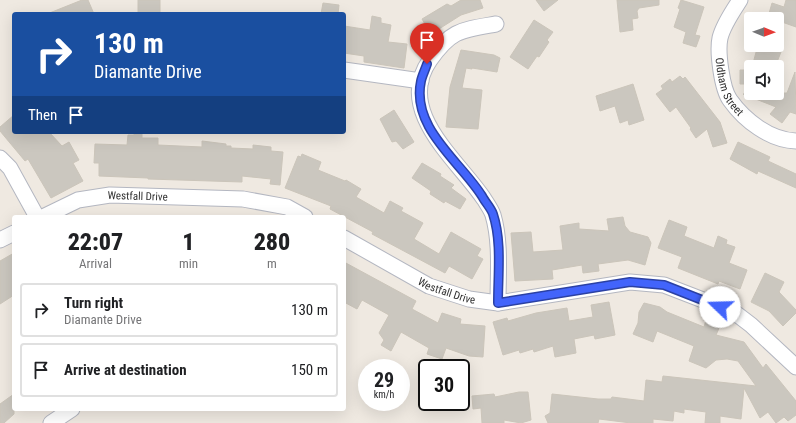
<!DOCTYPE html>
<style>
:root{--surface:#fff;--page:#f6f6f6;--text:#202124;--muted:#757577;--line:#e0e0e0}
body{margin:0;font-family:"Roboto Condensed",sans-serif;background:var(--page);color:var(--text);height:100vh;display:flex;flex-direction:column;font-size:15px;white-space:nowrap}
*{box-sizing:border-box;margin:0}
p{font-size:13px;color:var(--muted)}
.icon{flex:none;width:22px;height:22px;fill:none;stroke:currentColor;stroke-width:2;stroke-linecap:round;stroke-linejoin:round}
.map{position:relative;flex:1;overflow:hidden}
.side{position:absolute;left:12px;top:215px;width:334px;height:196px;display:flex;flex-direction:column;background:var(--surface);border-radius:4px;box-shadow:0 4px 16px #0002}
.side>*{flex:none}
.guide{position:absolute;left:12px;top:12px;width:334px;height:122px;border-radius:4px;box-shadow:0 4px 16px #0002;background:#1a4fa0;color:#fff;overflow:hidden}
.needle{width:26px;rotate:91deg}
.controls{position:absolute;left:744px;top:12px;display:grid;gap:8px}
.controls a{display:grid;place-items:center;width:40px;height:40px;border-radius:4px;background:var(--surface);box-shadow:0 4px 16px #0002;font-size:20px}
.speed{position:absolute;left:358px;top:359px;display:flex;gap:8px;font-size:20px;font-weight:700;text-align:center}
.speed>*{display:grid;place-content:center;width:52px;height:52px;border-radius:50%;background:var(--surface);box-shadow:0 4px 16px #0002;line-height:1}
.speed small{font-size:10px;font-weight:400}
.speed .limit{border:2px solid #111;border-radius:6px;background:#fff;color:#111}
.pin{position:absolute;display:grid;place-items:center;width:34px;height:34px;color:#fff;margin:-41px -17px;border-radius:50% 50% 50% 0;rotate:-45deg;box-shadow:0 0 4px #0007}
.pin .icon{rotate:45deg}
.me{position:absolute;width:44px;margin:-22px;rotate:291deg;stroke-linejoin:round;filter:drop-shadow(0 0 3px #0008)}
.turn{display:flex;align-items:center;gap:14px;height:84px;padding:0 16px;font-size:18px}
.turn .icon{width:52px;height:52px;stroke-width:2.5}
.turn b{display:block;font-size:28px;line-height:34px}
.then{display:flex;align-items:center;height:38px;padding:0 16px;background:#0003;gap:8px;font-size:15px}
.eta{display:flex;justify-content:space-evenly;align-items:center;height:68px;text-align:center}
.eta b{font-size:24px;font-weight:800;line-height:28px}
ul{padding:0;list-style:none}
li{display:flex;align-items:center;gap:12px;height:54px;margin:0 8px 6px;padding:0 8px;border:2px solid var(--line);border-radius:4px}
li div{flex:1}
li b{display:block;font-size:15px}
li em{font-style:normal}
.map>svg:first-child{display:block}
</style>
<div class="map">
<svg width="796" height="423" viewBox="0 0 796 423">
<rect width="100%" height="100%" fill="#efe9e1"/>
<!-- building -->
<path fill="#cbc7bf" stroke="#cbc5ba" d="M82,0h6l6,14h-47z
M138,0h22v14h-22z
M461,0h19l3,8 -22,7 -30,19 -9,-15 25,-15 4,2z
M536,0h22l-14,11z
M617,0h42v5l-20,3 -2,3 1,7 -6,1 1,11 -13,2z
M681,0l23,7 -9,28 5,1 -4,11 -13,-4 3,-11 -12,-5 6,-18 -2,-1z
M786,0h10v27l-28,-10 4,-14 12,4z
M323,3l16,2 -1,9h-17z
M372,16l9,2v5l10,2 -3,17 19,2 -3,24 -40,-6v-6l-20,-3v-27l26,4z
M534,20l19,12 -6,8 2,2 -10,15 -2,-1 -9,13 -18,-12z
M758,45h19l6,2 -8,20h-23z
M461,50l33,5 6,3 -3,14 -25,-4v1l-6,-1 -4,20 20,2 -4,39 -32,-2 4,-40z
M740,70h11v14h-11z
M795,72l1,42 -6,-2 -8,11 -12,-9 6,-7 -33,-13 44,-1z
M680,76l3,3 2,-2 35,45 7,21 -14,4 -6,-18 -11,9 -6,-9 1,-1 -15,-21 -6,5 -14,-18 7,-5 -2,-3 9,-7 2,3z
M633,84l11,36 -15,5 -1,-5 -8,3 -5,-17 -15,5 -4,-15z
M394,110l20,32 -11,7 -7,-8 -4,1 -12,-23z
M14,115v17h35l13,14 7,-4 10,18 -6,3 10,18 -32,17 -23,-39 -3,2 -25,-30v-4z
M142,132v6h16v7l44,2v-6l24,3v2h5v2l22,1v-4l18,2v4l12,1 -3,33 -10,-1 1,-5 -29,-3v6l-94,-3v-1l-49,-2v-13h-5l1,-19 32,1 1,-10h5z
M738,142l32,15 -2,4 28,13v14l-38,-17 -1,3 -27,-15z
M302,154l19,8 -3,8 27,11 1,-1 15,9 -5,8 28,16 6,-12 13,7 -2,3 22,12 -9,16 25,15 12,-22 30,17 -4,7 6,3 -11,20 -23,-13 -4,7 -73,-39 1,-2 -43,-23 1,-3 -46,-18 13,-32 3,1z
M422,163l19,11 -1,2 14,9 -3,3 15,11 -6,10 -15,-8 -1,2 -14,-9 1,-3 -19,-13z
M623,217l2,9 5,6 18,5 3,6 -6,22 -17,-5 -30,4 1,7 -16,2 -1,-8 -30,5 1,9 -38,2 -4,-48 20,-1 2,20 30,-2 -3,-24 19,-3v6l30,2 -2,-12z
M669,220l18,7 -3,9 30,12 4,-12 9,4 -1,4 9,3 -6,16 18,7 -7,19 -21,-8 -1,3 -40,-16 4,-11 -24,-9z
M14,253v42l-14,9v-43z
M344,262l72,39 -4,8 26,14 4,-10 19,6 -1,5 25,2 -2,31 -14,-1 -23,-8 -4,11 -15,-5 2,-6 -28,-16 -10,19 -10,-6 3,-5 -5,-7 10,-18 -27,-15 -5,9 -13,-7z
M765,273l19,9 -5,10 17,18v3l-13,13 -14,-15 -18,-9z
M609,302l6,33 -20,4 -1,-4 -20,4 2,14 -21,4 -2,-11 -19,6 -1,-3 -13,4 -1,-3 -16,5 -10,-33 14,-4 1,3 28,-8 31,-5 2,13 24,-4 -2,-12z
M644,303l16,4 7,5 37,15 2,-7 14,6 -4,9 28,7 19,26 3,-4 30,37v14l-8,6 -4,-4 -8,6 -8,-11 -8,6 -16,-30 -3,31 -21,-3v7h-15l1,-11 -22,-3v4l-10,-2 -1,10 -20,-2v4h-22l-32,-4 -1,4h-50l-3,-7 5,-3 2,-19 46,5h13l1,-2 32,4 2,-21 16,2 1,-6 93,10 -18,-25 -11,-2 -11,1 -10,8 -17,-7 5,-15 -37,-15 -4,11 -20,-8 5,-11 1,-11z
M519,392h9l3,28 -10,3 -17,-3v3h-22l-1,-15 -8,1 -1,-13 22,-2 1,3z
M14,394v20l-10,9h-4v-19z"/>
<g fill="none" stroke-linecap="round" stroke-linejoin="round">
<defs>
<g id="minor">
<path id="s1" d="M740,0c-7,11 -17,25 -20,38 -3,14 2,51 10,62 15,21 40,40 66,41"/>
<path d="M496,24c-35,6 -45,6 -66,36 -36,51 28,100 54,139 3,5 7,10 9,16 8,27 5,59 5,88"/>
<path d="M344,70l77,11"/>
<path d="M0,158l10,10 27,49"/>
<path id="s2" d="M43,217l35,-17 32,-5 133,4 44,8 18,10"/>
<path id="s3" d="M344,238l85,48 40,13 29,4 132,-21 34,3 70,27 17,13 45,42"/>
<path d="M0,240l14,-7"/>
<path d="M51,423l21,-14"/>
</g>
</defs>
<!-- minor casing -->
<use href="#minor" stroke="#b4b7c1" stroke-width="17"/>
<!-- minor -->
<use href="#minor" stroke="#fff" stroke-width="15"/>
</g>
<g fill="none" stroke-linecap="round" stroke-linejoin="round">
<defs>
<path id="route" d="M427,64c-2,6 -5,12 -6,17 -10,47 39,80 61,115 3,6 9,12 11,18 9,27 5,60 5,89l132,-21 34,3 56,22"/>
</defs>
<!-- route casing -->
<use href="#route" stroke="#2b41a3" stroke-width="10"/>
<!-- route -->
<use href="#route" stroke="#4264fb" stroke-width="7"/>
</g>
<g text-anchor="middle" stroke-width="3" stroke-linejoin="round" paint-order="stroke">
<!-- street labels -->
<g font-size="11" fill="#2e2e2e" stroke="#fff">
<text dy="4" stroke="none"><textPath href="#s1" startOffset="94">Oldham Street</textPath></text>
<text dy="4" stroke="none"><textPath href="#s2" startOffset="99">Westfall Drive</textPath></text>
<text dy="4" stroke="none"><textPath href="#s3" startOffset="116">Westfall Drive</textPath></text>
</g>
</g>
</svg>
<div class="controls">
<a><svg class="needle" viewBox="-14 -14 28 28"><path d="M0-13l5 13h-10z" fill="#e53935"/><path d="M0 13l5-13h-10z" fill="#757577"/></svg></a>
<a><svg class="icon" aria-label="sound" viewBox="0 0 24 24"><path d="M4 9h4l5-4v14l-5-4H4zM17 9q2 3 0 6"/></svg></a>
</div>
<div class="speed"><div>29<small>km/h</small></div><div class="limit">30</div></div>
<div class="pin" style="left:427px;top:64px;background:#d93025"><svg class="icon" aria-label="arrive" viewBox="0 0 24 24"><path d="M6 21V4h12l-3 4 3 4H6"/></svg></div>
<svg class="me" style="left:720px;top:307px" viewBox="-20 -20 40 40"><circle r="19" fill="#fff"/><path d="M0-13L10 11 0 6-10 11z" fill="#4264fb"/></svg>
<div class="guide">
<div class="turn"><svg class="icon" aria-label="right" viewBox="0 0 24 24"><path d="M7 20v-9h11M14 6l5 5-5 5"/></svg><div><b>130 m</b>Diamante Drive</div></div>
<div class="then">Then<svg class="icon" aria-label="arrive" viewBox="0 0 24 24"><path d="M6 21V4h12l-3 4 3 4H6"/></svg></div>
</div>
<section class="side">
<div class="eta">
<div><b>22:07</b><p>Arrival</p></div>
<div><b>1</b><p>min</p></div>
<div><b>280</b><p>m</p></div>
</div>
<ul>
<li><svg class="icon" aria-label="right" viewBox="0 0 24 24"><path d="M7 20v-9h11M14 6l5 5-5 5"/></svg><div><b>Turn right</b><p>Diamante Drive</p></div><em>130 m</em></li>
<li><svg class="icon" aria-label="arrive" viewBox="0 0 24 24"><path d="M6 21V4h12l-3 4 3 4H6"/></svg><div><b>Arrive at destination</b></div><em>150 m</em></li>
</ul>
</section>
</div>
